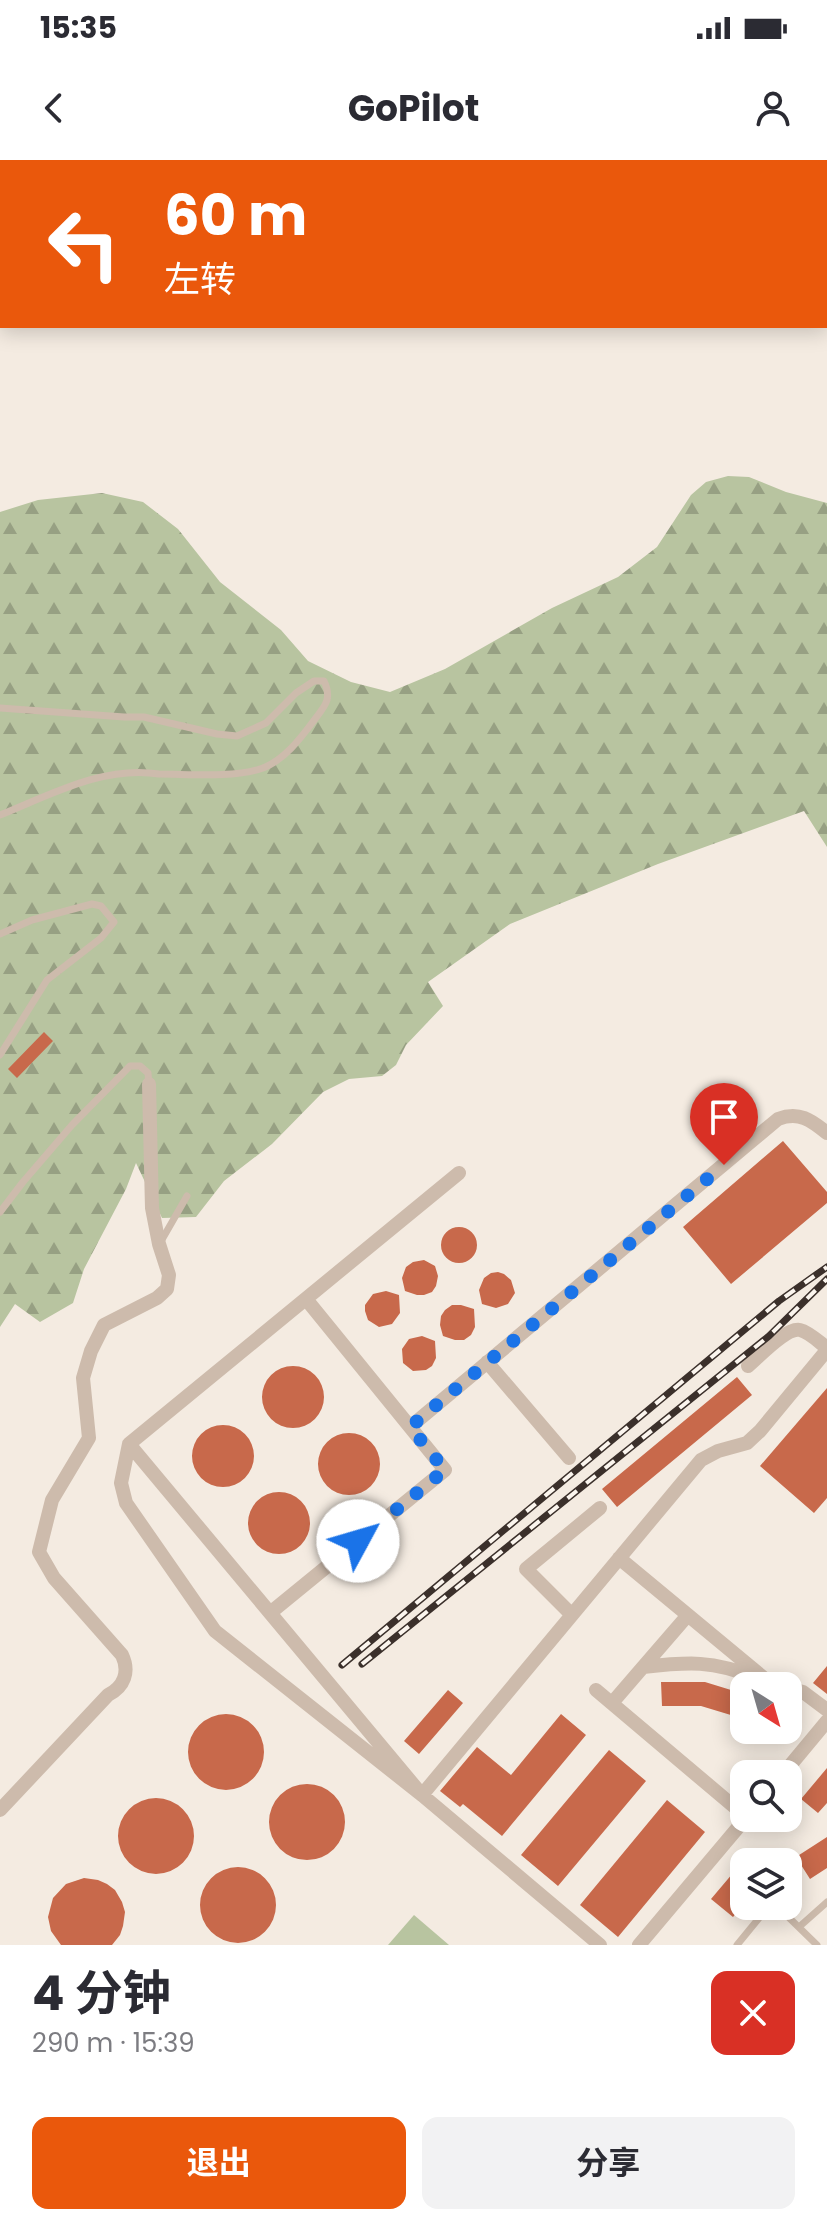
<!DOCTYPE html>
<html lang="zh">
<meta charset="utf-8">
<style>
:root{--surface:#fff;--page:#f2f2f3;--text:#2b2b33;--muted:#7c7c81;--accent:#ea580c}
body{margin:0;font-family:Poppins,"Noto Sans SC",sans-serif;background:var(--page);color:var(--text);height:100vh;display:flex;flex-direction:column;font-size:30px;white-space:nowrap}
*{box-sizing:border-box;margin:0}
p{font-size:26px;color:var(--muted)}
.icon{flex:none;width:44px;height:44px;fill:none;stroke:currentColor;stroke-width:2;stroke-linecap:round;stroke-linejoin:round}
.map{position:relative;height:1785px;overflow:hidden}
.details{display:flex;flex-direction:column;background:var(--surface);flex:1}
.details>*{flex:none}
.banner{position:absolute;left:0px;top:0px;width:828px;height:168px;box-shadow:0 4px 20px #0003;background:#ea580c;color:#fff;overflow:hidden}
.needle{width:52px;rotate:143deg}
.fabs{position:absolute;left:730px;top:1512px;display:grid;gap:16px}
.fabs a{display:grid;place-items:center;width:72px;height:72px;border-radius:16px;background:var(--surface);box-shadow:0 4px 20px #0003;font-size:40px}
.pin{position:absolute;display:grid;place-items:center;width:68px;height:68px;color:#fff;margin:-82px -34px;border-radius:50% 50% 50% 0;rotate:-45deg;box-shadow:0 0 8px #0007}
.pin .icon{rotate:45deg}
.me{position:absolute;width:88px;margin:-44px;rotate:51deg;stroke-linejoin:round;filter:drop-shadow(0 0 6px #0008)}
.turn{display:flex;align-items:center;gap:28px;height:168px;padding:0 32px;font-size:36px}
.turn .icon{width:104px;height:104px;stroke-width:2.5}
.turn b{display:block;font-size:56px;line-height:68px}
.round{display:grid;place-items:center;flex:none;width:84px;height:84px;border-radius:16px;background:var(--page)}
.headline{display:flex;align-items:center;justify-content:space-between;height:136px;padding:0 32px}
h1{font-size:48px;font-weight:700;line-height:60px}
.action{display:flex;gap:16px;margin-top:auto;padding:16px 32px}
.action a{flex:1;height:92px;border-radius:16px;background:var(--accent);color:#fff;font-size:32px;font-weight:700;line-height:92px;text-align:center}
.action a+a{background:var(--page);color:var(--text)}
.status{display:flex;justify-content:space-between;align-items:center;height:56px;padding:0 40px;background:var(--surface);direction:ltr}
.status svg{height:22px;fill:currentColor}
header{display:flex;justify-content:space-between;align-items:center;height:104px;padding:0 32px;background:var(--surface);font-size:36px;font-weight:700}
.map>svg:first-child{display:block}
</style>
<div class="status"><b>15:35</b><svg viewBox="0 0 49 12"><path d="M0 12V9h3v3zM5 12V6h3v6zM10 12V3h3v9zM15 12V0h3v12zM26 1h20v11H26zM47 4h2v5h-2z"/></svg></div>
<header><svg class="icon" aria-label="back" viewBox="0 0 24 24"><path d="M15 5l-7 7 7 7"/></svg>GoPilot<svg class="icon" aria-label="person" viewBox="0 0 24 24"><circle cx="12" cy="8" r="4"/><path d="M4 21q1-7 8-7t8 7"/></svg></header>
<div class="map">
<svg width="827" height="1785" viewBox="0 0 827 1785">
<defs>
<pattern id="forest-firs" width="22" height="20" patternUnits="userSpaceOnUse" patternTransform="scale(2)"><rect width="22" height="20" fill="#b8c4a0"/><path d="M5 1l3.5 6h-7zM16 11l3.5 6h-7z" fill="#97a083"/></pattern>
</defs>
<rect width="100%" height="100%" fill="#f4ebe1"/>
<!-- forest -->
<path fill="url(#forest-firs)" d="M728,316l21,1 37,15 41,11v344l-23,-36 -146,53 -148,60 -82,58 15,24 -37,39 -10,20 -14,11 -33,3 -26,13 -51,52 -48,37 -28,36 -34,1 -26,-55 -10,26 -42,80 -11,34 -33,19 -25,-18 -15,23v-815l38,-12 64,-7 41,9 35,27 42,53 61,48 27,31 43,21 39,10 55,-23 107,-61 66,-31 39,-30 34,-52 15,-13z"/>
<!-- pitch -->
<path fill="#b8c4a0" d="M414,1755l35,30h-61z"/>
<!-- building -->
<path fill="#c8694b" d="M44,872l9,9 -36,37 -9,-9z
M783,981l44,51v11l-96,81 -48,-57z
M441 1085a18 18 0 1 1 36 0a18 18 0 1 1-36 0Z
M424,1100l11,6 3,10 -2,10 -4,6 -8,3h-7l-12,-4 -3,-13 4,-11 7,-5z
M498,1112l6,2 7,6 4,13 -7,11 -12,4 -14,-4 -3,-14 5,-12 7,-5z
M386,1131l13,4 1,18 -8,11 -13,3 -11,-7 -3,-9v-6l8,-11z
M452,1145h9l13,4 1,18 -4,8 -7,5h-9l-12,-4 -3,-11 1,-9 4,-6z
M422,1176l13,5 1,17 -4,8 -6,4 -13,1 -10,-8 -1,-14 7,-10z
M262 1237a31 31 0 1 1 62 0a31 31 0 1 1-62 0Z
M737,1217l15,18 -135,112 -15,-18z
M827,1228v110l-13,15 -54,-47z
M192 1296a31 31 0 1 1 62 0a31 31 0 1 1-62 0Z
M318 1304a31 31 0 1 1 62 0a31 31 0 1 1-62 0Z
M248 1363a31 31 0 1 1 62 0a31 31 0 1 1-62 0Z
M827,1506v28l-14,-11z
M661,1522h44l39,12v25l-43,-13h-39z
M448,1530l15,13 -44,51 -15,-13z
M188 1592a38 38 0 1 1 76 0a38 38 0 1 1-76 0Z
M561,1554l25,21 -84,101 -39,-32 -3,3 -20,-16 37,-44 34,28z
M609,1590l37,31 -88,105 -37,-31z
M827,1608v35l-9,10 -17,-14z
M744,1614v27l-13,-11z
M269 1662a38 38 0 1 1 76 0a38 38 0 1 1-76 0Z
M118 1676a38 38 0 1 1 76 0a38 38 0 1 1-76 0Z
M667,1640l38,32 -87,105 -38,-32z
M827,1677v31l-17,11 -14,-22z
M744,1700v44l-11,13 -22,-18z
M200 1745a38 38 0 1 1 76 0a38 38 0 1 1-76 0Z
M84,1718l14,2 9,4 8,6 7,12 3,10 -2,14 -3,9 -8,10h-51l-10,-14 -3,-14 5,-19 13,-14z"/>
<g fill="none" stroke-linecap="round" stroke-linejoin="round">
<!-- lane -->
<path stroke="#cdbbac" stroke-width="7" d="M0,548l124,9h20l73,17 20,2 29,-13 30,-30 18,-12h10c8,17 2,24 -9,38 -14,19 -32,43 -55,50 -27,9 -72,5 -101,5 -55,-9 -109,21 -159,41
M0,774l32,-14 60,-16 9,2 13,16 -13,16 -54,42 -47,75
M0,1052l23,-30 49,-57 58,-59h10l8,7 1,11
M160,1083l27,-47
M777,1746l40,39
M799,1767l28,-25
M737,1785l32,-39"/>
<!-- street -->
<path stroke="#cdbbac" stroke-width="14" d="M487,1202l82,96
M748,1206c11,-9 38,-39 52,-36 9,2 19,12 27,18
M410,1267l368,-308c21,-8 33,1 49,14
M129,1284l330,-271
M619,1398l152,126 9,2
M270,1453l175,-143 -139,-171
M572,1455l-46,-46 74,-61
M643,1507l45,-52
M788,1528l15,4 24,18
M596,1530l148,125
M612,1543l31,-36c45,-5 70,-7 113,11
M783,1614l44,-53
M422,1635l-293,-351 -8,39 5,20 89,128 207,164 178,150
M422,1635l279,-335 17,-9 29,-8 13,-12 67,-81
M0,1650l108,-115c16,-8 22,-23 14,-40l-68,-77 -15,-26 13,-52 37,-62 -6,-60 8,-27 13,-26 53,-27 10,-9 2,-14 -10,-31 -7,-36 -3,-124
M639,1785l107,-127"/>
<defs>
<path id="rail" d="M362,1504l407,-328 58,-57
M342,1505l437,-364 48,-34"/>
</defs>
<!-- rail casing -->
<use href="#rail" stroke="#3b302b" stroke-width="7"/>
<!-- rail -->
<use href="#rail" stroke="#fbf5ee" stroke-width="4" stroke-dasharray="12" stroke-linecap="butt"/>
</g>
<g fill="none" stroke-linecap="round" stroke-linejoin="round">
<!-- route -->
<path stroke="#1a73e8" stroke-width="14" stroke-dasharray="0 25.2" d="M358,1381l87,-71 -35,-43 314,-262"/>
</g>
</svg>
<div class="fabs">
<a><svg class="needle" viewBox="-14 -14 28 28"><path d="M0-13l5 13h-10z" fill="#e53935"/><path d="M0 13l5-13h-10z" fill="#7c7c81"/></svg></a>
<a><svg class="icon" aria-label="search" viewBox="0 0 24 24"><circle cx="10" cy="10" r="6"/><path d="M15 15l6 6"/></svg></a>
<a><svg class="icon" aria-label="layers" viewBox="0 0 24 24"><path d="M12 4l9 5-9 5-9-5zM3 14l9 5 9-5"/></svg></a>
</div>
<div class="pin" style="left:724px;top:1005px;background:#d93025"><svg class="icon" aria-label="arrive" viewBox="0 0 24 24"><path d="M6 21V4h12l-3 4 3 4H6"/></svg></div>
<svg class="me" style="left:358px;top:1381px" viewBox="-20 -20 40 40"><circle r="19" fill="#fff"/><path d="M0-13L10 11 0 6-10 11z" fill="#1a73e8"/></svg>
<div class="banner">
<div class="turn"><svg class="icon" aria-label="left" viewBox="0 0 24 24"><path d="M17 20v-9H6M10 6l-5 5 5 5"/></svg><div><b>60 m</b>左转</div></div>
</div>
</div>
<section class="details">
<div class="headline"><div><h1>4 分钟</h1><p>290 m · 15:39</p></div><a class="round" style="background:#d93025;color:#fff"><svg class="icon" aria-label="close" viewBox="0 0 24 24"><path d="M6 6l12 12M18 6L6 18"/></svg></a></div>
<div class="action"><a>退出</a><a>分享</a></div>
</section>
